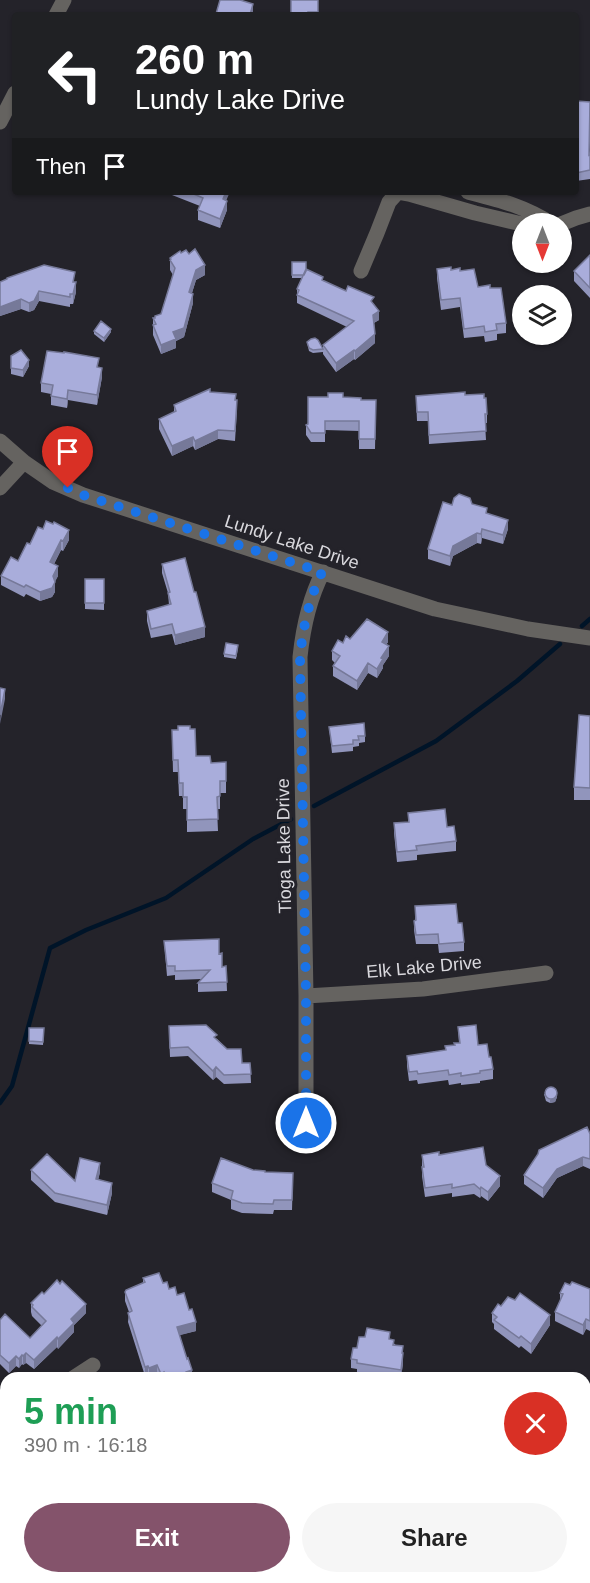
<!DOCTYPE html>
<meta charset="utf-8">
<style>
:root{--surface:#fff;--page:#f6f6f6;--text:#222;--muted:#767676;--accent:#84536b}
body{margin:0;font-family:Arial,sans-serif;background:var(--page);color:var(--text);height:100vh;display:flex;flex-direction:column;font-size:22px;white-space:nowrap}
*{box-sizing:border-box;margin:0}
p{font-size:20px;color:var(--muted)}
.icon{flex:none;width:33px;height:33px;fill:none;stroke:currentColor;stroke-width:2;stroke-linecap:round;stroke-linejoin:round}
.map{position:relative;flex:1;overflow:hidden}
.drawer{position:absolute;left:0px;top:1372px;width:591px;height:212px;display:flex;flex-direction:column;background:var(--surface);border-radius:18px 18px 0 0;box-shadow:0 2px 4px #0004}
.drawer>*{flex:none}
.top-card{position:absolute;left:12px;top:12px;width:567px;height:183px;border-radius:6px;box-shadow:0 2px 4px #0004;background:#202124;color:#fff;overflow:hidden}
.needle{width:39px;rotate:180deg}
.controls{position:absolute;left:512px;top:213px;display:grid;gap:12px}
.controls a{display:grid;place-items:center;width:60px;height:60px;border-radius:50%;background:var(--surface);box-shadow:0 2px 4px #0004;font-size:30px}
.pin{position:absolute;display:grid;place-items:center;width:51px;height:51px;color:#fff;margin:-62px -26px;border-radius:50% 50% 50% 0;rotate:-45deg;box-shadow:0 0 6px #0007}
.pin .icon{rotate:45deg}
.me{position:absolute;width:66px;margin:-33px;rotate:0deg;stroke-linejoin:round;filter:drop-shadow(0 0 4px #0008)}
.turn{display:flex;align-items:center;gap:21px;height:126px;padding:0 24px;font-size:27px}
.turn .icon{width:78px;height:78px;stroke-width:2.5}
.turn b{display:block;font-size:42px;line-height:51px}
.then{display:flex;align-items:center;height:57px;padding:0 24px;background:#0003;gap:12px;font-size:22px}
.round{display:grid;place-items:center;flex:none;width:63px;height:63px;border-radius:32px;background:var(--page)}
.overview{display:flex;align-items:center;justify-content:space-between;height:102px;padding:0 24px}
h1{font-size:36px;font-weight:800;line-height:45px;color:#1e9e55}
.primary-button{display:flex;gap:12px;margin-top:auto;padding:12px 24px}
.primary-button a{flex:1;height:69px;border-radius:36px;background:var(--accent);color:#fff;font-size:24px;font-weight:800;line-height:69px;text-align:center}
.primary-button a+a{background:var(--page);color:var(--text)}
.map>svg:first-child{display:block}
</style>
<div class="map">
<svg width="590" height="1583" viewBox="0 0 590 1583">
<rect width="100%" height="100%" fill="#24232a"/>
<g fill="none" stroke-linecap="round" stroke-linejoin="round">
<!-- stream -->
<path stroke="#001428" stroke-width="4.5" d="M582,626l8,-7
M314,806l122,-65 81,-60 43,-37
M0,1103l12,-17 38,-138 36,-18 80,-32 87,-59 38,-20"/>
<!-- minor -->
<path stroke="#656360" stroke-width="15" d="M56,15l8,-15
M0,122l15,-29
M398,192l11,2 66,19 47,11
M468,192c31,8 56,14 84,32
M561,224l15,-6 14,-4
M361,271l16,-38 12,-31 9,-10
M0,441l24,21 29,20 30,13 352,114 93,20 62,9
M0,488l24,-26
M306,996l117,-7 123,-16
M306,1123v-127l-6,-339c3,-29 9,-58 23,-85
M73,1378l20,-13
M0,1470l6,-17"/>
</g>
<!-- wall -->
<path fill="#9195bc" d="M318,0v15h-27z
M576,101l14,53v25l-14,2z
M172,192h57l-3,8 1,10 -7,18 -22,-8v-10l2,-4 -28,-11z
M590,255v43l-16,-17v-10z
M170,258l35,17 -9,5 -4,13 1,10 -9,34 -8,4v7l-15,6 -8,-19v-17l8,-4 12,-39 -3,-5z
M292,262l31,19 51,23 5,16 -5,3 1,20 -20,17 -1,-1 -18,13 -13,-18v-2l-10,1 -4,-2 -2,-9 16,6v-3l24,-18 -50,-24v-14l5,-11h-10z
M437,269l23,2 18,16 12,1 16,35v10l-9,1v6l-12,2 -1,-6 -20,2 -4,-31 -19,3 -4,-32z
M0,282h75l1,10 -3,12h-3v3l-31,-6 -5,9 -5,2 -8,-3 -21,7z
M94,331l17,1 -7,10 -10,-8z
M11,356l18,10 -6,11 -12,-3z
M99,367l3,10 -5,28 -29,-5 -1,8 -16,-3v-11l-10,-2v-9z
M210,392l27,17 -2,32 -17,-2 -23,11 -2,-4 -21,10 -13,-27v-10l15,-7v-7z
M465,395l19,3 3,16v9h-2l1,17 -57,4 -1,-23h-11l-1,-25z
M343,397l18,3h15l-1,49h-16v-18l-34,-1v12h-14l-5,-7v-10z
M472,504l15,9 21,16 -5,15 -21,-6 -1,6 -4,-1 -24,13 -3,10 -22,-7v-10l24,-44z
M43,529l26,11 -6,11 -2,-1 -7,14 4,12 -4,6 1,10 -3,5 -12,4 -14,-7 -2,3 -23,-12v-9l17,-15 12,-17z
M162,564l43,73 -30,8 -3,-11 -21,4 -4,-17v-10l22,-6 -1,-12 -6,-20z
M85,579h19v31l-19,-1z
M350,639l38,3 -2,3 3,11 -6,9v3l-6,10 -9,-5 -11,17 -24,-14v-10l2,-3 -3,-3v-9l11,-8z
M238,648l-2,11 -12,-2v-3z
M590,716v84h-16v-13z
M329,727l36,9v6l-6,1v3l-6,1v4l-21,2z
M190,729l6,27 15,7 15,-1v31h-6v16h-3l1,22 -31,1v-23h-4v-13h-4l-1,-24h-5l-1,-42z
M408,813l39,14 9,14v10l-39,4v5l-20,2 -3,-29v-10l14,-1z
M415,906l43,17 6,19v9l-25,2 -1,-9h-22l-2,-14v-9l1,-1z
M164,941l55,13 3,13 4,-1 1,25 -29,1v-9l4,-4 -27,1v-5l-8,1z
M458,1027l20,18 11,12 4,12v10l-13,2v2l-19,2v-2l-12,2 -1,-5 -30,4 -1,-4 -8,1 -2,-15v-10l38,-6v-4l10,-1 4,-2z
M29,1028h15l-1,17 -14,-1z
M169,1035l48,4 25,24h8l1,20 -27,1 -8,-7 -3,3 -25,-24 -18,1z
M544,1094l13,3 -2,5 -5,1 -4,-2z
M590,1134v35l-7,-3 -26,12 -14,20 -19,-14v-9z
M422,1155h17l47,10 14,21 -12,15 -7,-5 -1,2 -6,-4 -22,3v-4l-27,4 -3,-21z
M31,1170l44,11 25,-9 -2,8 14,13 -5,22 -52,-13 -24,-22z
M253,1170l12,2 28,1 -1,37h-18l-1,4 -31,-1 -11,-4v-9l-19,-8v-9z
M143,1278l20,5 14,12 19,36 -17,4 13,43h-33l-2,-4 -8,3 -1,-2 -3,1 -17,-54 1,-10 -4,-11v-9l18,-9z
M570,1285l20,4v42l-4,-2 -3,6 -28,-14v-9l5,-11v-8z
M44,1294l42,19 -12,12v7l-16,17 -1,-2 -23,22 -8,-6 -3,2 -1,-1 -3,4 -3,-2 -7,7 -9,-9v-44l30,18 12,-12 -10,-10 -1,-4v-9z
M501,1306l49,19 -19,29 -10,-8 -2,2 -25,-19v-5l-2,-2v-9z
M390,1339l13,14v10l-2,15 -44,-5v-4l-6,-1v-9l6,-11z
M100,1578h35v5h-34z
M558,1578h11l-6,5z"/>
<!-- shaded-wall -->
<path fill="#767999" d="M253,4v11h-3z
M226,192h3v2l-6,14v-9z
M227,201v9l-7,18v-9z
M205,265v10l-9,5 -7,22v-10l7,-22z
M76,282v10l-3,12v-10z
M39,291v10l-5,9 -5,2v-9z
M193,294v9l-9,34 -8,4v7l-15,6v-9l12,-13z
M21,299v10l-21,7v-9z
M379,311v9l-6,3v-8z
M111,329v3l-7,10v-4z
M375,334v9l-20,17v-9z
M354,350v9l-18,13v-9z
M29,360v6l-6,11v-7z
M102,368v9l-5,28v-10z
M68,390v10l-1,8v-9z
M218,430v9l-23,11v-9z
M193,437v9l-21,10v-10z
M508,520v9l-5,15v-9z
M482,529v9l-1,6v-10z
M69,530v10l-6,11v-10z
M477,533v10l-24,13 -3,10v-10l3,-10z
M61,540v10l-11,22v-10z
M58,566v10l-5,10v-10z
M55,582v10l-3,5 -12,4v-9z
M205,627v10l-30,8v-10z
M388,632v10l-6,9v-9z
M389,646v10l-6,9v3l-6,10v-9l4,-11z
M368,663v10l-11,17v-9z
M5,689v10l-5,25 1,-17z
M216,1067v10l-3,3v-9z
M557,1094v3l-2,5 -5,1v-3z
M583,1157v9l-26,12 -14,20v-10l14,-19z
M100,1163v9l-4,17v-10z
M500,1176v10l-12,15v-9z
M112,1183v10l-5,22v-10z
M481,1187v9l-1,2v-9z
M86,1304v9l-12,12v7l-16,17v-10l13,-20z
M550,1315v10l-19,29v-10z
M586,1319v10l-3,6v-10z
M196,1322v9l-19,5v-9z
M57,1337v10l-23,22v-9z
M26,1353v10l-3,2v-9z
M403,1353v10l-2,15v-8z
M22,1355v9l-3,4v-9z
M16,1356v10l-7,7v-10z
M157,1365v9l-8,3v-9z
M148,1366v9l-3,1v-9z
M192,1370v8h-14l8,-6z
M164,1372v6h-3v-4z
M590,1466v16l-5,2v-9z
M590,1545v15l-5,5v-9z
M563,1578h6l-6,5z"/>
<!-- building -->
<path fill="#a9addb" stroke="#767999" stroke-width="1.5" d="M220,0h20l13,4 -3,11h-40l1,-2 5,1z
M291,0h27v12h-10v3h-17z
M576,101l14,1 -1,53 1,-1v16l-14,3z
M189,192h37l-3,7 4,2 -7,18 -22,-9 5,-12z
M195,249l10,16 -9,5 -7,22 4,2 -9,34 -11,4 3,7 -15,6 -8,-20 3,-1 -3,-6h2v-2l6,-2 14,-46 -5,-8 1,-1 -1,-1 10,-7 1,2 5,-3 3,4z
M590,255v33l-16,-17z
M292,262h14v9l-2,4h-12z
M44,265l31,7 -2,10h3l-3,12h-3v3l-31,-6 -5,10 -5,2 -8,-4 -21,8v-25l7,-3v-1z
M451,267v3l9,-2v3l14,-2 4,18 12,-2v3h11l5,35 -10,1 1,6 -12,2 -1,-6 -20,3 -4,-31 -19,2 -4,-31z
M306,269l17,8 -1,3 24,11 2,-5 26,11 -3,4 8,10 -6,4 2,19 -20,17 -1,-1 -18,13 -13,-18 31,-24 -57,-26 2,-5 -2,-1z
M101,321l10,8 -7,9 -10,-7z
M315,338l3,2 5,9 -10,1 -4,-2 -2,-6 4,-3z
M21,350l8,10 -6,10 -12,-2v-12z
M47,351l17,2v-1l35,6 -2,9 5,1 -5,27 -29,-5 -1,9 -16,-3 2,-11 -12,-2z
M210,389v3l26,2 -1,6h2l-2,31 -17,-1 -23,11 -2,-4 -21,9 -13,-27 17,-8 -2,-6z
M465,392v3l19,-1v4h2l1,16h-2l1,17 -57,4 -1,-23h-11l-1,-16z
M328,393h15v4l18,1v2h15l-1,39h-16v-18h-34v12h-14l-5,-8 2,-1v-27h20z
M459,494l11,4 2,6 15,4 -1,5 22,7 -5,15 -21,-6 -1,5 -4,-1 -24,13 -3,10 -22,-7 15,-47 9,3 2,-7z
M46,521l7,3 1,-2 15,8 -6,11 -2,-1 -11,22 8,4 -5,10 2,6 -3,6 -12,4 -14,-7 -2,2 -23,-11 10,-19 7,4 9,-18 3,1 8,-17 5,2z
M185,558l9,34h2l9,35 -30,8 -3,-11 -21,5 -4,-18 24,-7 -3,-11 2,-1 -8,-28z
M85,579h19v24h-19z
M367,619l21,13 -6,10 7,4 -8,12 2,1 -6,10 -9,-6 -11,18 -24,-15 7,-10 -8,-5 6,-11 5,3 3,-7 4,3z
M226,643l12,2 -2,11 -12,-2z
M0,688l5,1 -5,26z
M579,715l11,1v72l-16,-1z
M364,723l1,13h-7l1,4h-6v4l-21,2 -3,-19z
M178,726h12v3h5l1,27h14l1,7 15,-1v19h-6v15l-3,1 1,22 -31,1v-23h-4v-14h-4l-1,-23h-5l-1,-30h6z
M445,809l2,18 7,-1 2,15 -40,5 1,4 -20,2 -3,-29 15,-1 -1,-9z
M456,904l2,19h4l2,19 -25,2 -1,-10 -22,1 -2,-14 2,-1 -1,-14z
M219,939v15l3,-1v14l4,-1 1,16 -29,1 12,-13 -35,1v-5h-8l-3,-25z
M206,1025l11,10 -3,2 13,12h14l1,14h8l1,11 -27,1 -8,-8 -3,4 -25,-24 -18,1 -1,-22z
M476,1025l2,20 9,-1 2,13h2l2,12 -13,2v2l-19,3v-3l-12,2 -1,-5 -30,4 -1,-3 -8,1 -2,-16 39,-6 -1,-4 10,-1 -1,-2h6l-2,-16z
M29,1028h15l-1,14 -14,-1z
M545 1093a6 6 0 1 1 12 0a6 6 0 1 1-12 0Z
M587,1127l3,7v25l-7,-2 -26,12 -14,19 -19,-13 14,-21 1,-4z
M483,1147l3,18 14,11 -12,16 -7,-5 -1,2 -6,-5 -22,4v-4l-27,4 -3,-21h2l-2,-12 17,-3v3z
M47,1154l28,27 5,-23 20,5 -4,16 16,4 -5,22 -52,-12 -24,-23z
M221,1158l32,12 12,1v1l28,1 -1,27h-18l-1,4 -31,-1 -11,-4 2,-8 -21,-8z
M159,1273l4,10 4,-1 2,7 6,-2 2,8 7,-2 5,17 3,-1 4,13 -19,5 10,32 1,-1 4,12 -6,2 1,4 -9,2h-12l-2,-6 -3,2 -4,-9 -8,3 -1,-2 -3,1 -17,-54 4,-2 -7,-19 1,-2 19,-8 -2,-4z
M57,1280l3,4 2,-3 24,23 -15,15 3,4 -16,16 -1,-2 -23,23 -8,-7 -3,3 -1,-1 -3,4 -3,-3 -7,7 -9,-8v-35l5,-6 25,24 16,-17 -14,-14 1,-2 -2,-2 11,-11 2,2z
M572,1282l18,7v32l-4,-2 -3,6 -28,-13 8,-18 -3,-1 5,-10 5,2z
M520,1293l30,22 -19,29 -10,-8 -2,2 -25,-18 3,-3 -5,-4 6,-9 3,2 7,-9 7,3z
M367,1328l23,4 -1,7 5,1 -1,5 10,1 -1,7h1l-2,17 -44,-7v-3l-6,-1 2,-11h4l2,-11h6z
M585,1448l5,10v14l-5,3z
M587,1532l3,3v16l-5,5v-22z
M107,1578h27v2l-16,3h-10z
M380,1578h42v2h4l-1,3h-46z"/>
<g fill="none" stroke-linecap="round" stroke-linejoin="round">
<!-- route -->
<path stroke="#1a73e8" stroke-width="10" stroke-dasharray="0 18" d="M68,488l15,7 239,77c-13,27 -19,55 -22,85l6,339v127"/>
</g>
<g text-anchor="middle" stroke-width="6" stroke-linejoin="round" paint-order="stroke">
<!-- street labels -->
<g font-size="18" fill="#d9d8dd" stroke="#24232a">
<text transform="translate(292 542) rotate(18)" y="6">Lundy Lake Drive</text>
<text transform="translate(284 846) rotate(-91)" y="6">Tioga Lake Drive</text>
<text transform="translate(424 967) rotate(-5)" y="6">Elk Lake Drive</text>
</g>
</g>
</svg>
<div class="controls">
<a><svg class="needle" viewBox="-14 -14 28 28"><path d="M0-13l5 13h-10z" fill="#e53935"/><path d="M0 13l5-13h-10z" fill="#767676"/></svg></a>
<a><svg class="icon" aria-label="layers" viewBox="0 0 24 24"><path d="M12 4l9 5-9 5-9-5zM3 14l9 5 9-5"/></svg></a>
</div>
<div class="pin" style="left:68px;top:488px;background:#d93025"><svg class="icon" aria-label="arrive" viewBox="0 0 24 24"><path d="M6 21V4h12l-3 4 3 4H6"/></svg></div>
<svg class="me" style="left:306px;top:1123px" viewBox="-20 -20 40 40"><circle r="17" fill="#1a73e8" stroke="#fff" stroke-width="3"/><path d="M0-11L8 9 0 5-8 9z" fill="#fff"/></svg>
<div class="top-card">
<div class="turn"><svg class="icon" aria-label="left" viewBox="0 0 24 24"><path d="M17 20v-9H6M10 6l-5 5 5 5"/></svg><div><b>260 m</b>Lundy Lake Drive</div></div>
<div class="then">Then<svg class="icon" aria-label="arrive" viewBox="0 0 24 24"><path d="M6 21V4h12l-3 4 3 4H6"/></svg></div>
</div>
<section class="drawer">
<div class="overview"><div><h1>5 min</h1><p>390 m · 16:18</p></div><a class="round" style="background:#d93025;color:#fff"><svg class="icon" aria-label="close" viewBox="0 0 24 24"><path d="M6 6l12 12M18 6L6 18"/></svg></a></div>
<div class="primary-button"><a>Exit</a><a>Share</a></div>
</section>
</div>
